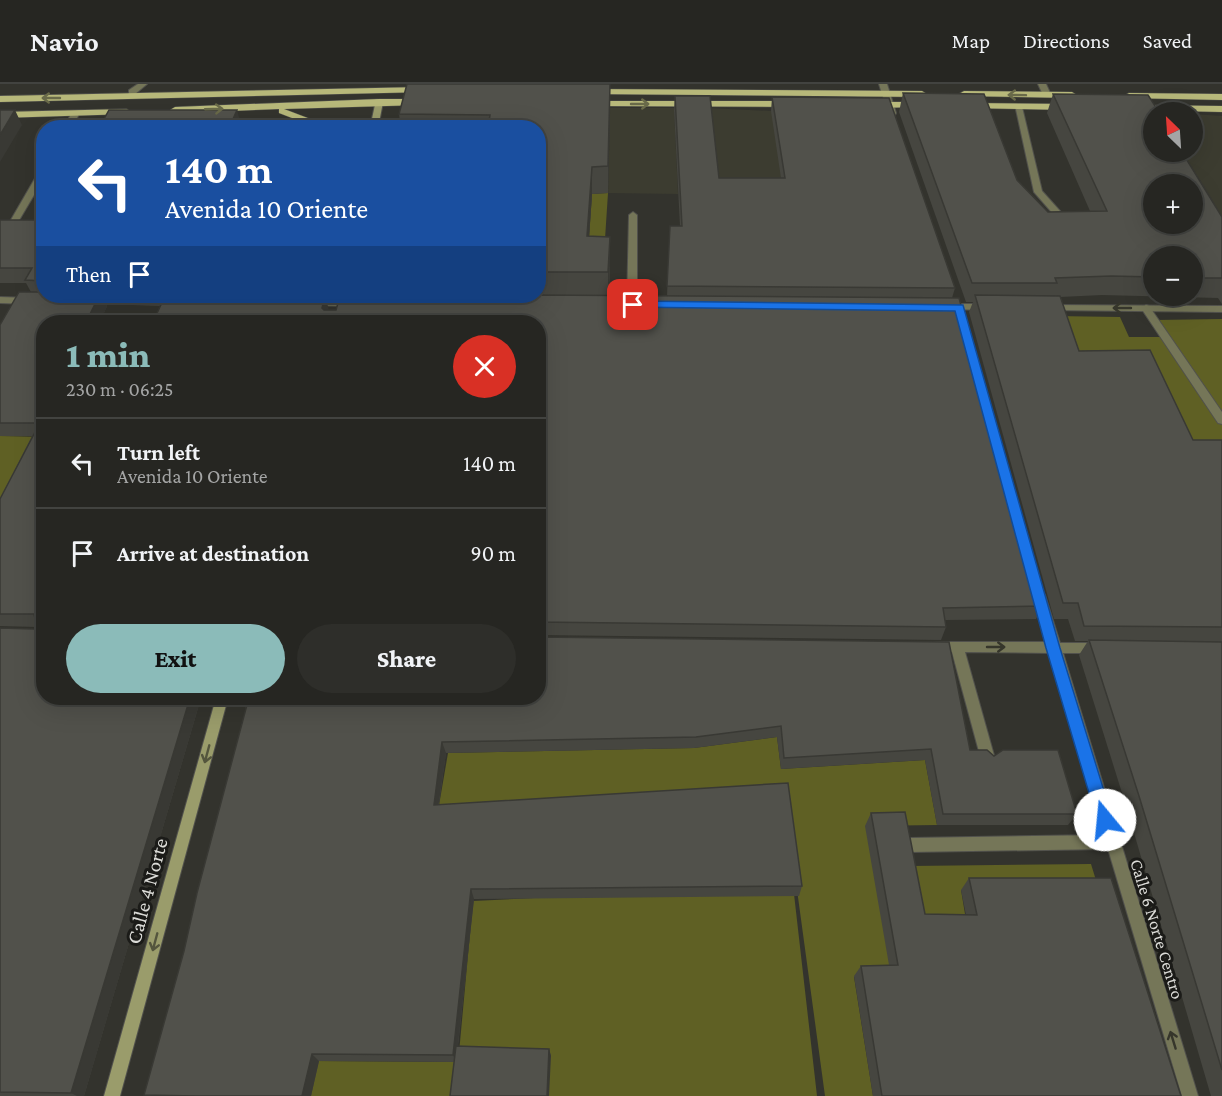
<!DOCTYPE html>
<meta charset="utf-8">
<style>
:root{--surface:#262622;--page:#2e2e2a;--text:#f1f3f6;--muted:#a4a5a5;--line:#424340;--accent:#8bbbb9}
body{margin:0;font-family:"Crimson Pro",serif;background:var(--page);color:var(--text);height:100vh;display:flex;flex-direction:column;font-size:22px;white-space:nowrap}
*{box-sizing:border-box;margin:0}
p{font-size:20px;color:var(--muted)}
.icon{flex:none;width:33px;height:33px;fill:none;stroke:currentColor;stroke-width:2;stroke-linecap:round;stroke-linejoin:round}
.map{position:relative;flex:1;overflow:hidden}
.side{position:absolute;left:36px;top:231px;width:510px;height:390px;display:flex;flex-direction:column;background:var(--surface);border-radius:24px;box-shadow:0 6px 24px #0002,0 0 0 2px var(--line)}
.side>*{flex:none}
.hud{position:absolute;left:36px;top:36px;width:510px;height:183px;border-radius:24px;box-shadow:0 6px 24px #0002,0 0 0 2px var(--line);background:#1a4fa0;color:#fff;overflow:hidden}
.needle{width:39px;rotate:335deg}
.controls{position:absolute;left:1143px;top:18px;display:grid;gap:12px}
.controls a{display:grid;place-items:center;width:60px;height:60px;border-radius:50%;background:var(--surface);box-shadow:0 6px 24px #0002,0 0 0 2px var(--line);font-size:30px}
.pin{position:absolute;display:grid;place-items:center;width:51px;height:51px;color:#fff;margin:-26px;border-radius:12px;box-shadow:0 3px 9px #0006}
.me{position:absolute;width:66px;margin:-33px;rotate:343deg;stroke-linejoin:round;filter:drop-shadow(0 0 4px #0008)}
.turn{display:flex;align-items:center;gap:21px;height:126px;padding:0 30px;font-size:27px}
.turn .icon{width:78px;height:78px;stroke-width:2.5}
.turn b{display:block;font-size:42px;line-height:51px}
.then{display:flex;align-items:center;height:57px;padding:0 30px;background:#0003;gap:12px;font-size:22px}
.round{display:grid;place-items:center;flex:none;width:63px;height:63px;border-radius:32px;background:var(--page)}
.headline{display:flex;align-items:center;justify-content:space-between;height:102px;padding:0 30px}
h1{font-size:36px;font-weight:800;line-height:45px;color:var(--accent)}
.primary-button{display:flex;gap:12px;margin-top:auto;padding:12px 30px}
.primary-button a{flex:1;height:69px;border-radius:36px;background:var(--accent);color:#111;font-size:24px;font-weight:800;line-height:69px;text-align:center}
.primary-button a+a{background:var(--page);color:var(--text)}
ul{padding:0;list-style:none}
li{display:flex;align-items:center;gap:18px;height:90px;padding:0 30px;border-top:2px solid var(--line)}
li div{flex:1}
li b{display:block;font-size:22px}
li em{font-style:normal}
header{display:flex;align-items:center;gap:36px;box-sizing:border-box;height:84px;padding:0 30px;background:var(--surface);border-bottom:2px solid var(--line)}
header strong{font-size:28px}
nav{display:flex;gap:33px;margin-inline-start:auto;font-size:21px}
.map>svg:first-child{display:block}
</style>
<header>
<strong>Navio</strong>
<nav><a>Map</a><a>Directions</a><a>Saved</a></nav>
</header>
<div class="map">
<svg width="1222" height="1012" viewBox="0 0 1222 1012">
<rect width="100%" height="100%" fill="#33332d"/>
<!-- built -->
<path fill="#3c3c30" d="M610,24h64l4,86 -70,-1z
M709,24l62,3 62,82 -116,-2z
M1193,30l29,2v138l-30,-70 -30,-32h30z"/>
<!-- green -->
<path fill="#5f6024" d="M608,109l-3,46h-16l3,-45z
M1054,232l66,1 9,20h34l-8,-17 67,-1v138h-39l-111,-89z
M0,352l43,1 -43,92z
M777,653l4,32 144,-9 12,65 -71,1 26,149 -38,2 19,119h-48l-41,-302 -347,23 11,-64 246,-5z
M1091,780l8,26h-138l6,36 -50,-1 -7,-59z
M794,810l23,202h-269l-89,-43 14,-152 83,-4z
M316,977l140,1 -2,34h-144z"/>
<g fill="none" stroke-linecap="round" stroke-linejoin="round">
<defs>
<path id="lane" d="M138,0h9l-12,10h-6v-4z
M1038,0h8l5,11 -1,2h-6z
M1146,221l3,1 73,106v12l-4,-1 -77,-115z"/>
<path id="street" d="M879,0h8l9,29 -1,2 -7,-2z
M1015,21l7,2 20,84 26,29v4h-6l-28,-32z
M72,28l7,2 -7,14h-8z
M41,84h3v10l-26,44 7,3 -4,3 -12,-1 -1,-2z
M633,128l4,3v90l-5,3 -5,-3 2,-90z
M0,213l30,1 5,3 -5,3 -30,-1z
M89,214l88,1 5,3 -5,3 -91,-2 -2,-2z
M311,216h43l5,3 -5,3 -46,-1 -2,-2z
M947,220h40l5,3 -5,3 -43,-1 -2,-2z
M1049,221l173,1v6l-176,-2 -2,-2z
M1039,506l4,2 2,3 15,48h38l4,1 2,4 -2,4 -4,1h-35l135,443h-16l-74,-247 -198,3 -5,-2 -2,-5 2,-5 5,-2 194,-3 -54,-182 -85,-1 30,107 -2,4 -5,2 -5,-2 -2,-4 -29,-107 -20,-1 -2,-4 2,-4 4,-1h111l-14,-47 2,-3z"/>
<path id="secondary" d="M376,16l7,2 -5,26h-8z
M216,614h12l-108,398h-16z"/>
<path id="primary" d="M424,3l3,1v4l-427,10v-6z
M586,5l336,2 5,3 -5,3 -333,-3 -3,-1z
M964,7l108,1 5,3 -5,3 -111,-2 -2,-2z
M1129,9l93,1v6l-96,-2 -2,-2z
M379,15h42l5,3 -5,3 -137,4 50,19h-16l-39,-15v-4l-104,4 -5,-3 5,-3z
M586,17h204l5,3 -5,3 -201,-1 -3,-1z
M919,18l3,1v4l-51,1 -5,-3 5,-3z
M970,19l99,1 5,3 -5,3 -102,-2 -2,-2z
M1138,21l84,1v6l-87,-2v-4z
M127,25l5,3 -2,2 -130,4v-6z"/>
</defs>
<!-- lane casing -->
<use href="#lane" stroke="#51514c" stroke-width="2"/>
<!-- street casing -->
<use href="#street" stroke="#51514c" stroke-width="2"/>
<!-- secondary casing -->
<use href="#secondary" stroke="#51514c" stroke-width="2"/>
<!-- primary casing -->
<use href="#primary" stroke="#51514c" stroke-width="1"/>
<!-- lane -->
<use href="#lane" fill="#757658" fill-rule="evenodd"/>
<!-- street -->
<use href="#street" fill="#757658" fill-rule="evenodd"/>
<!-- secondary -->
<use href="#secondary" fill="#9a9c6b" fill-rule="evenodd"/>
<!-- primary -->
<use href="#primary" fill="#b7b87a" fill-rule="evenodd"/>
</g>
<!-- wall -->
<path fill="#464640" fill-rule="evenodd" d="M903,9l114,87 31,32 42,-1 -43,-98 6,-19 169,123v87l-4,-6 -116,-3 -42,2 19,54 114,89h29v656h-11l-84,-287 -48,-154 9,-14h-13l-7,-22h-14l-85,-307 4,-10h-7l-67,-190zM1154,172h38v40h-38z
M675,12l44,82h62l-10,-67 1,-14 183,191 -3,10 91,308 -7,13 -91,1 1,7 -5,13 -403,-5v-313l-209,-12 209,-14v-168h-137l-2,-14 211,-5 -2,84 -16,1 -3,42 21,28 -1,32h58l3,-70h10l-6,-116z
M0,136h44v76h68h-10l5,10 -7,16h-56v376h157l-117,398h-84v-468l34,1 2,-2 -36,-1v-127l32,-63h-32v-111l31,-33 -5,-9h-26z
M538,553l432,113 107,64 -9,11h-131l-12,-65 -144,9 -4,-32 -83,11 -248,5 -7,51 363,82 -3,10 -325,3 -16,147 91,3 2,7 -97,6 -135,-1 -8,35h-165l-2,-1 40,-144 62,-242 -3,-7z
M871,729l54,101 41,1 -5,-25 8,-12 212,218h-308l-19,-120 7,-10 28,-1 -24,-139z"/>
<!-- shaded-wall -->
<path fill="#393934" d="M610,0v25l-2,84v-27z
M15,26l7,15 -22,37v-27z
M237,26l4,14 -2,4h-10z
M592,83v27l-5,70v-28z
M610,153v27l-2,36v-28z
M99,212h3l5,10 -7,16h-14z
M325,212l4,14 -3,11 -4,-13z
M190,614h11l-117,398h-7l-6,-3z
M248,617l1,13 -6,-12z
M442,658l4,11 -9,62 -3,-10z
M471,805l3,10 -18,163 -3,-7z
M549,965l2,7 -2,40h-2z
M312,970l7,7 -8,35h-9z"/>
<!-- building -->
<path fill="#51514b" stroke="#393934" stroke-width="1.5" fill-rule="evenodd" d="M407,0h203l-2,82 -16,1 -5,69 23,1 -2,35h-70v-144h-50l2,-13 -91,-1z
M903,9l81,1 33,86 31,32 59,-1 -54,-117 95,1 11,17h-5v40h28l40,65v61h-30v-22h-38v21l-43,-1 -56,2 2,5h-85zM1154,100h38v40h-38z
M675,12h35l9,82h66l-13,-81 117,1 66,190 -288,-2 3,-60h12z
M0,26h15l-15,25z
M109,26h128l-8,18h-130z
M0,136h44v61l-19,-1 7,-12h-32z
M19,208h25v4h55l-13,26h-42v92l-5,9h-39v-98z
M538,211l421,3 84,308 -100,2 3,19 -408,-5v-300h-385l12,-26h160l-3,12 2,2h12l4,-14z
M975,211l85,1 19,55 71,-1 43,90h29v187l-138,-1 -6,-23h-15z
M44,331v283h146l-119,395 -71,-1v-464l34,1 3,-2 -3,-13h-34v-115z
M538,553l411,5 21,108h17l7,6 9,-6h55l19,64h-134l-12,-65 -147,9 -3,-32 -85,11 -254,5 -8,63 354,-22 14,103 -331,3 -18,166 -141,-1 -10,42h-106l-52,-1 40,-144 13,-58 51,-192 -5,1 1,-4h294z
M1089,556l133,2v428l-83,-274z
M905,728l20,102 52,1 -8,-37h142l70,218h-299l-21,-130 37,-1 -27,-152z
M456,962l93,3 -2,47h-97z"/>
<!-- one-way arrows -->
<defs><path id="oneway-shaft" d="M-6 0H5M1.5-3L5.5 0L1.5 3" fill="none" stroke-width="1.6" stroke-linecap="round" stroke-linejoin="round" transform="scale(1.5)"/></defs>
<g stroke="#696a49">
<use href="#oneway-shaft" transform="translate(1017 11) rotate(-179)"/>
<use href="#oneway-shaft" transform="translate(51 14) rotate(180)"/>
<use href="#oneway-shaft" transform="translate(640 20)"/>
<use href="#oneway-shaft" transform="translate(214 25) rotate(-2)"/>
</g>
<g stroke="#36362b">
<use href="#oneway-shaft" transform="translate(1122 224) rotate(-180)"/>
<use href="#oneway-shaft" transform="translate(996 563)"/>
<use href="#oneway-shaft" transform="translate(1173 956) rotate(-107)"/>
</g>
<g stroke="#54553d">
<use href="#oneway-shaft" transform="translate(207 670) rotate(105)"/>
<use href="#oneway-shaft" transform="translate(155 858) rotate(105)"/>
</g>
<!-- route -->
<path fill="#1a73e8" stroke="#114b97" stroke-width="1.5" d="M633,217l330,4 97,343 53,172 -2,5 -6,2 -6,-2 -2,-5 -51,-172 -91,-337 -326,-4 -2,-2z"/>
<g text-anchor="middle" stroke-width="6" stroke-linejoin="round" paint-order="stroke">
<!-- street labels -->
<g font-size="18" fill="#dbdbd7" stroke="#1b1b18">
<text transform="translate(1157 845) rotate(73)" y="6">Calle 6 Norte Centro</text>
</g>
<!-- near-street labels -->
<g font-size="21" fill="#dbdbd7" stroke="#1b1b18">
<text transform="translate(147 807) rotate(-75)" y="7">Calle 4 Norte</text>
</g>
</g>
</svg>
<div class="controls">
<a><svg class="needle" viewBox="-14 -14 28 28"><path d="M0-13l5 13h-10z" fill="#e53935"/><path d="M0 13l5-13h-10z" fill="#a4a5a5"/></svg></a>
<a>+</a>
<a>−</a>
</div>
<div class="pin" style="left:633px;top:221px;background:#d93025"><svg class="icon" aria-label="arrive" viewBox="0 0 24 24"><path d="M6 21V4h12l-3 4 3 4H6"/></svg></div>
<svg class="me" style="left:1105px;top:736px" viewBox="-20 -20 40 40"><circle r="19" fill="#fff"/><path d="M0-13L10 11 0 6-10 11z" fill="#1a73e8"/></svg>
<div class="hud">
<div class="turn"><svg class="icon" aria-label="left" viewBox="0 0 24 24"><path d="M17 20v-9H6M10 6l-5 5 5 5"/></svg><div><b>140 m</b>Avenida 10 Oriente</div></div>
<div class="then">Then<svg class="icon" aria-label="arrive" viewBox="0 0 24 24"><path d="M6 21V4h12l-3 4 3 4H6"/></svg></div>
</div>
<section class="side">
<div class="headline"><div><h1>1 min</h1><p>230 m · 06:25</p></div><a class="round" style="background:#d93025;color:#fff"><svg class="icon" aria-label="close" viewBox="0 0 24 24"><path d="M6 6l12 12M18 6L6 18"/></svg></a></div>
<ul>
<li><svg class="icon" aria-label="left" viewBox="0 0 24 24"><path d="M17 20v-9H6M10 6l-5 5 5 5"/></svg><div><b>Turn left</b><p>Avenida 10 Oriente</p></div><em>140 m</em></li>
<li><svg class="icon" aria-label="arrive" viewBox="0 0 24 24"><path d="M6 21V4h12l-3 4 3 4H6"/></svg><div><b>Arrive at destination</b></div><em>90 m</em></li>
</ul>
<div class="primary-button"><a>Exit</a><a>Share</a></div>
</section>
</div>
